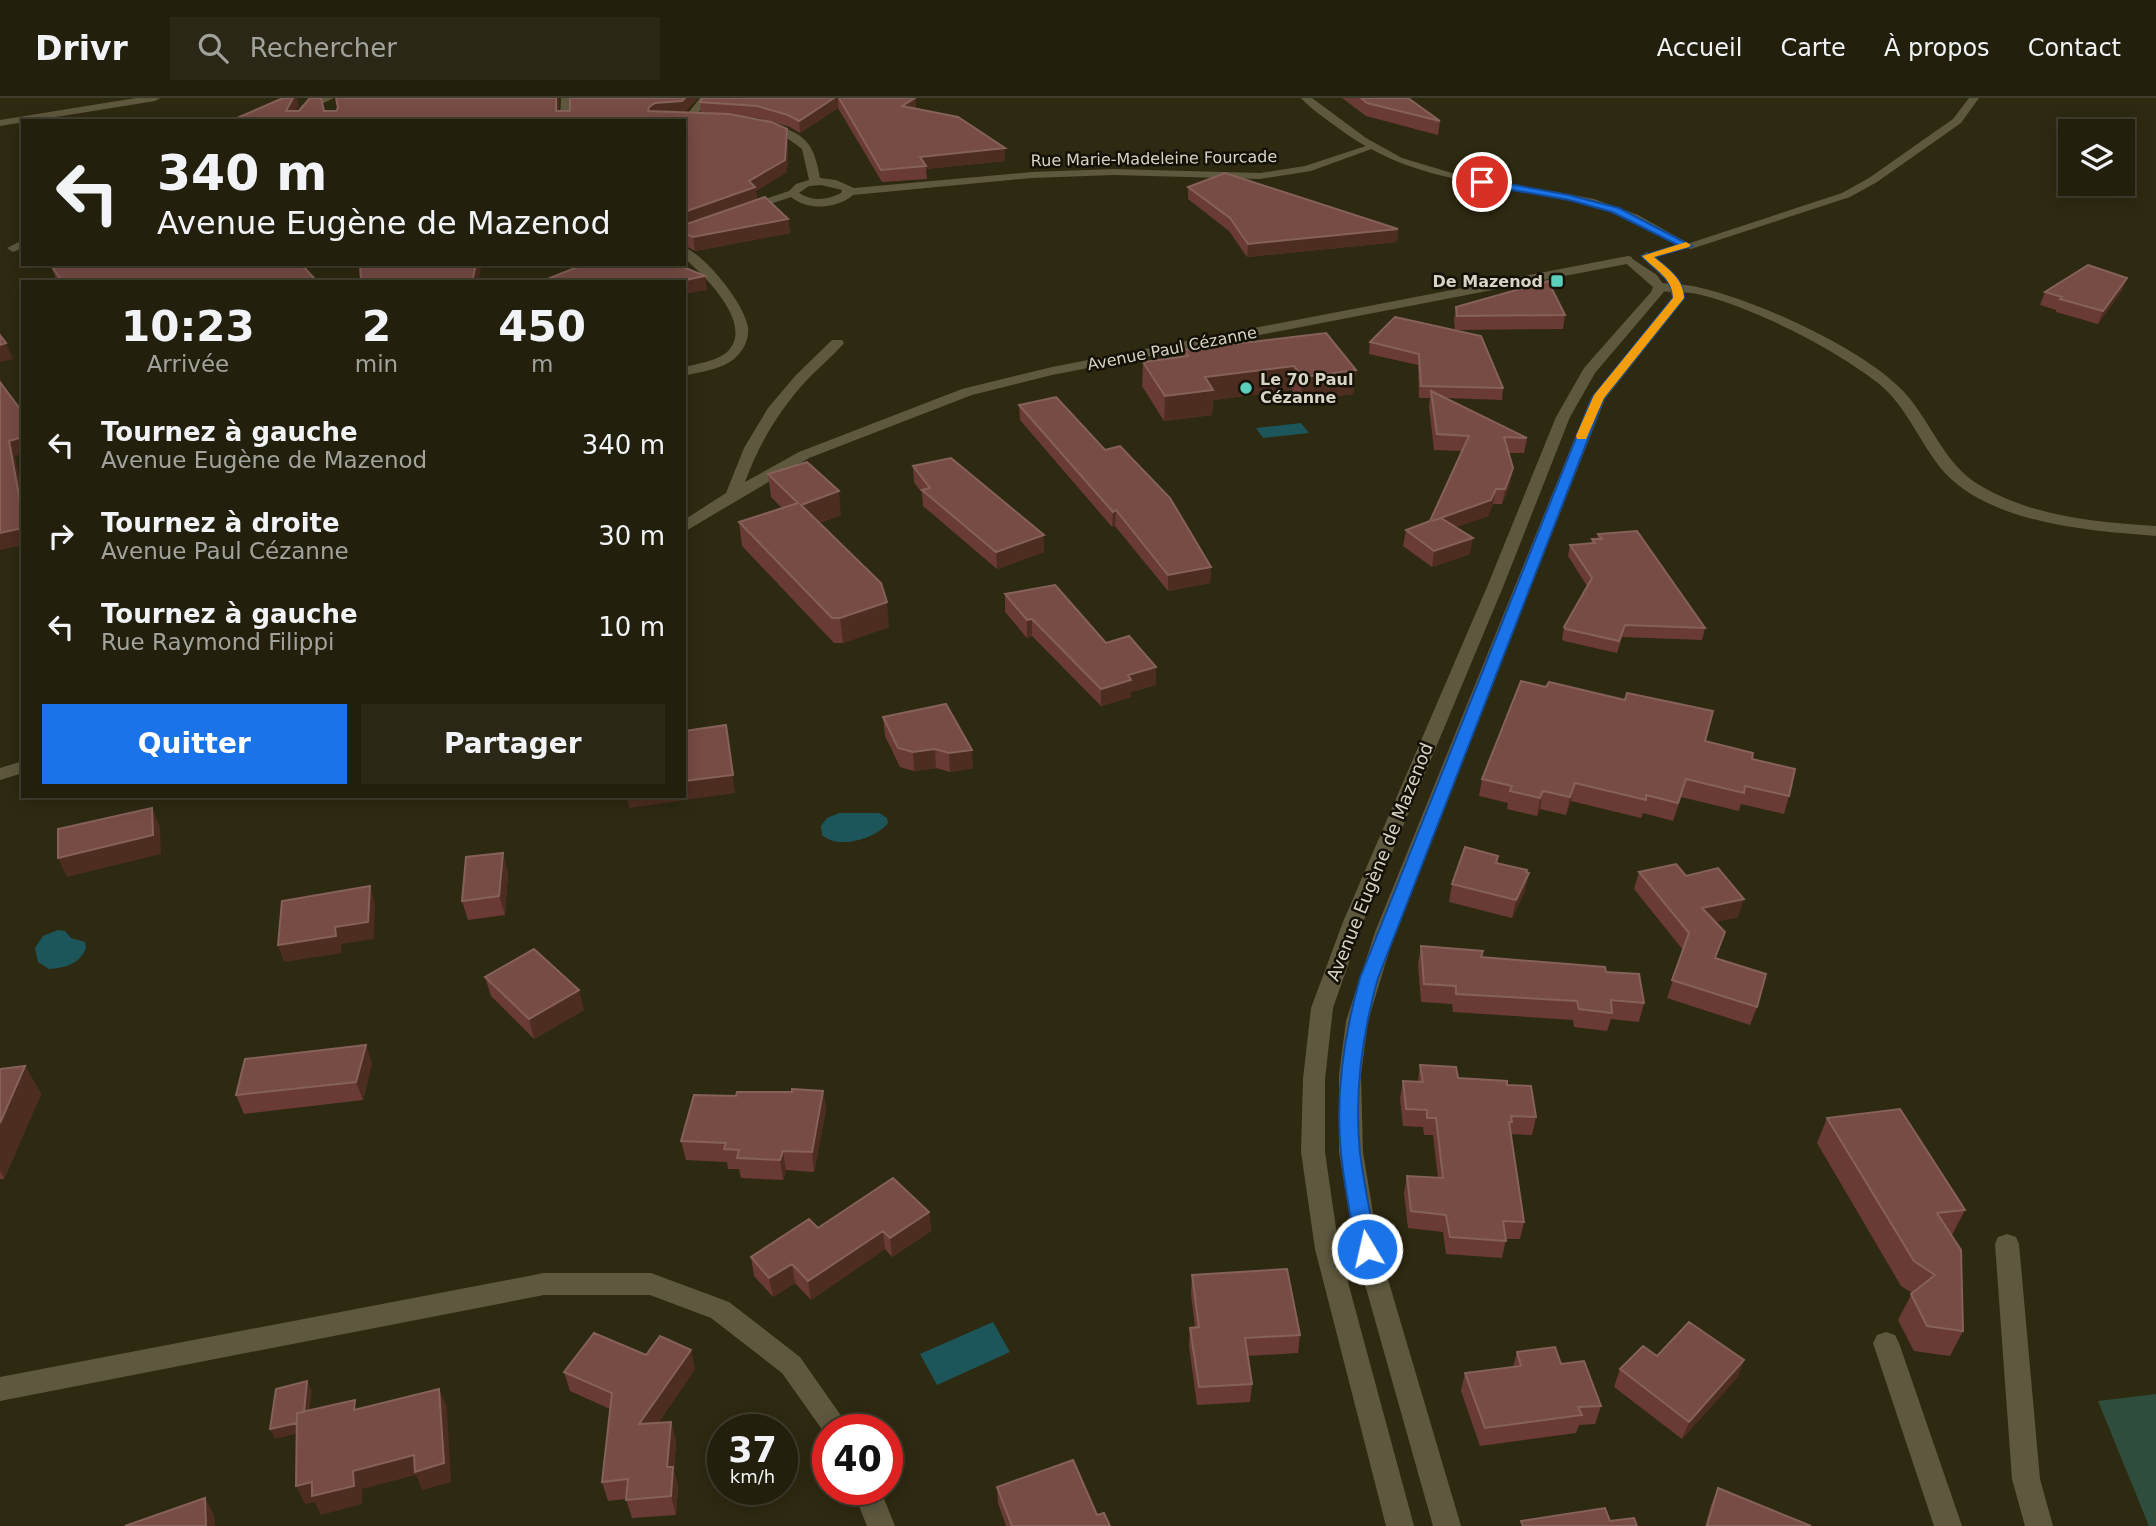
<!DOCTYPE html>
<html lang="fr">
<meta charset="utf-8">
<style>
:root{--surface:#221f0d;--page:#2a2716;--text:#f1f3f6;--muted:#a2a29d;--line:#3f3d2e;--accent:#1a73e8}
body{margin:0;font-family:"DejaVu Sans",sans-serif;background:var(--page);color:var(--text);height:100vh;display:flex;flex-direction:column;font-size:26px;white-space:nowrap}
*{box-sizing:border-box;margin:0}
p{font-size:23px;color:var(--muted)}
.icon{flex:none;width:38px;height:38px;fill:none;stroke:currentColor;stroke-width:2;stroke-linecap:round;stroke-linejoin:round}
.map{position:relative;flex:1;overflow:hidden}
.panel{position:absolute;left:21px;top:182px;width:665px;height:518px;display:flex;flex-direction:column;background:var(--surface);border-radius:0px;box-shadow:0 4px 18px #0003,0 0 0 2px var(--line)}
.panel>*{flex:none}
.hud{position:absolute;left:21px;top:21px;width:665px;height:147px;border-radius:0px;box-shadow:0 4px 18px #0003,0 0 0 2px var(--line);background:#221f0d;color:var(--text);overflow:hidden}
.tools{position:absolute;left:2058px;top:21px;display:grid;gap:14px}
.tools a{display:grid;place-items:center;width:77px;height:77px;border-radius:0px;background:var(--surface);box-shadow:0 4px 18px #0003,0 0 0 2px var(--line);font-size:35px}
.speed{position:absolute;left:707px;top:1316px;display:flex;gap:14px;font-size:35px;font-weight:700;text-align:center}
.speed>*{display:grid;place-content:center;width:91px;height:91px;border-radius:50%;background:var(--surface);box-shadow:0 4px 18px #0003,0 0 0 2px var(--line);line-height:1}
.speed small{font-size:18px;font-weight:400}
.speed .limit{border:10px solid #d22;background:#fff;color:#111}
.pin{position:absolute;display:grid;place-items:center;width:60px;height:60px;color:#fff;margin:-30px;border:4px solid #fff;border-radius:50%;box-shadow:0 2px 7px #0007}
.me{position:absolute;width:77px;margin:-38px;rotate:351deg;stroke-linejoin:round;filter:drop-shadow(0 0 5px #0008)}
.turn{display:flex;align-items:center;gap:24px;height:147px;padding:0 21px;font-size:32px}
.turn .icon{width:91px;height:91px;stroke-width:2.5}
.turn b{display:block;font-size:49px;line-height:60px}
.eta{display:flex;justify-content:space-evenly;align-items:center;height:119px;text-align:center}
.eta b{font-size:42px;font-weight:700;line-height:49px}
.cta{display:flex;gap:14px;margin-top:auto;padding:14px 21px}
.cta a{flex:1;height:80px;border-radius:0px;background:var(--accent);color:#fff;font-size:28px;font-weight:700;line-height:80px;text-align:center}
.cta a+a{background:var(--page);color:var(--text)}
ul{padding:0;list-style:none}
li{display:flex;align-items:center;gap:21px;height:91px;padding:0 21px}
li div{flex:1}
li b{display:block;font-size:26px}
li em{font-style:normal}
header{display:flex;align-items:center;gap:42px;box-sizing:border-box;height:98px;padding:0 35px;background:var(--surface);border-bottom:2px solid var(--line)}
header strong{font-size:33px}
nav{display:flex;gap:38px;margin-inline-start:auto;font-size:24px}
.search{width:490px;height:63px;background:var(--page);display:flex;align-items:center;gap:18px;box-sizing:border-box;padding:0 24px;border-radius:0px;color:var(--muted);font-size:26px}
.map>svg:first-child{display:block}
</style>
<header>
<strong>Drivr</strong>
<div class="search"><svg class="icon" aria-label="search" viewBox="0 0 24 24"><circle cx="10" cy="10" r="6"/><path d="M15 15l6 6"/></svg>Rechercher</div>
<nav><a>Accueil</a><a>Carte</a><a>À propos</a><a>Contact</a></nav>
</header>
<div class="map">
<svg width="2156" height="1428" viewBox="0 0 2156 1428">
<rect width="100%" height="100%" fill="#2e2911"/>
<!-- green -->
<path fill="#2e4d3c" d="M2156,1296v132h-7l-51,-125z"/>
<!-- water -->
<path fill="#1c555a" d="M1301,325l8,10 -46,5 -7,-10z
M839,715h40l8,5 1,5c-13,16 -49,27 -66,12l-1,-9 6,-8z
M58,832l7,1 6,7 14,4 1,6c-6,16 -21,20 -37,21l-11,-7 -3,-14 8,-12z
M993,1224l17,30 -73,33 -17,-31z"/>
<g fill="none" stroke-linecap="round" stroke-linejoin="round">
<!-- minor -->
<path fill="#5e583e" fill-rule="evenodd" d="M320,0h14l-24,11 -8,12h-11l11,-16z
M561,0h10l-1,23h-10z
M700,0h10l-17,22h-8l-1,-2z
M1969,0h10l-18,25 -84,59 -27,15 -159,52 -10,-3 161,-53 27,-15 84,-59z
M766,25c38,10 47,16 54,55l16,2 18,8 178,-16 82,-3 146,4 45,-7 67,-22 5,3 -66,24 -51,8 -146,-4 -82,3 -179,17c-16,14 -45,16 -62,2l-42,14h-8v-4l48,-16 7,-7 13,-4 -7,-31 -15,-11 -25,-10v-4zM821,87l21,5 -1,3c-14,7 -28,9 -42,0l10,-7z
M23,142v8l-10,4 -6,-4z
M684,149c22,9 61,57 64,81 1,11 -4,22 -12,29 -11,12 -37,15 -52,19v-9c13,-3 31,-6 42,-14 31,-27 -22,-78 -42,-95z
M1628,158l4,1v6l-580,112 -80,20 -163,63 -125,74v-12l42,-27 18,-45 24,-40 28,-33 36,-35h10l2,3c-12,14 -27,26 -39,39 -27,30 -46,62 -60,100l54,-30 163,-63 90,-22z
M1659,185c14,1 29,1 42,5 57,13 163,61 203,104 28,30 39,72 77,94 53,31 115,36 175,40v10c-66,-5 -163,-12 -211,-63 -25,-28 -37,-66 -67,-90 -43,-34 -127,-77 -181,-89 -14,-3 -29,-1 -42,-4l-2,-3z
M23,663v12l-23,7v-12z
M2007,1136l9,3 3,7 21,235 13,47h-28l-13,-47 -17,-235 3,-7z
M544,1175h107l78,29 71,55 51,73h-23v8l-46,-65 -71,-55 -61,-23h-106l-544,106v-24z
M1886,1234l9,3 4,8 63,183h-28l-61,-183 4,-8z
M852,1391h28l15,37h-28z"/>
<!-- tertiary -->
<path fill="#5e583e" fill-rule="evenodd" d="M1301,0h11l54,40 36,20 50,15 142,26 44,16 55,31 -10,3c-32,-18 -62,-35 -97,-45 -93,-24 -172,-17 -252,-79 -11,-8 -24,-17 -33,-27z
M1647,154l30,25 8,21 -80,101 -210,533 -27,89 -7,54 2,77 16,97 82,277h-28l-78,-277 -16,-97v-77l7,-54 29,-89 216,-534 82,-100 -6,-17 -26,-25z
M1628,158l29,19 8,12 -2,6 -68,80 -25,44 -67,170 -140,335 -30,86 -8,71v73l14,97 75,277h-28l-71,-277 -14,-97 2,-73 8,-71 32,-86 144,-335 69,-170 28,-49 67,-76 2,-5 -31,-27z"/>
<!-- secondary -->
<path fill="#5e583e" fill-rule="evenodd" d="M136,0h24l-5,3 -155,25v-6z"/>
</g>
<!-- wall -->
<path fill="#6a3b35" d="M336,0h223v13h11v-13h128l-13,14 16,1 -1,-11 2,-4h213l1,11 89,52 -79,8 1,10 -45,3 -44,-74 -38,25 -10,-6 -32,-9 -15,-1 44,12 1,12 -1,31 -31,19 1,9 31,19 2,14 -95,18 -11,-6v-124h-454l69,-16 -4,6h41l2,-3z
M1342,0h66l32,23 -2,14 -72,-19z
M1188,89l210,42 -1,13 -150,15 -18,-26 -41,-32z
M52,169l263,15h-258z
M2127,180l-5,12 -24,34 -42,-12v-2l-16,-5 5,-13z
M1456,209l109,8 -2,14 -108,1 -1,-10z
M1395,219l108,71 -1,12 -57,-2 82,40 -3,15h-16l5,15 -3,16 -8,20h-9l-5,12 -32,11 14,27 -38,13 -29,-21 3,-16 24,-9 32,-70 -28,-1 -5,-44 1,-8h-11l-1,-33 -49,-11 1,-12z
M1184,252l172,20 -3,24 -53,7 -8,-11 -79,10 -1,15 -48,6 -22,-35 1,-24 41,-5z
M1019,307l192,162 -1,16 -42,8 -53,-65 -3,1 -92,-107z
M913,368l131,86 -47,17 -74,-63 -1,-13 -8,-11z
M768,376l73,41 -22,8 70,104 -46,16h-9l-92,-97 -3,-24 43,-14 -11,-11z
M1598,436l107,94 -3,12 -80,-3 -5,16 -53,-12 -2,-2 2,-12 23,-41 -19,-30 2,-11 21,-2 1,-4h5z
M1005,496l151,73v18l-25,7v5l-30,9 -69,-70 -5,2 -22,-26z
M1546,589l159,54 47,18 37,37 -5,18 -43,-10 -2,7 -58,-14 -8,24 -30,-8 -2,5 -70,-17 -5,14 -26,-6 -3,7 -30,-7 1,-6 -29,-7 3,-17z
M946,606l27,64 -23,4 -14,-4 -22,3 -14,-4 -15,-31 -2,-19z
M1497,765l29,9 -1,19 -13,27 -63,-16 3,-18z
M508,774l-3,43 -37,5 -6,-19z
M1639,774l47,4 52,41 -23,5 1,36 41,49 -7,18 -83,-27 16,-48 -49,-61z
M1421,848l60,11 125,15 38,31 -5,19 -28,-3 -4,12 -33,-4 -1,-7 -120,-8 -1,-8 -31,-2 -3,-38z
M485,879l99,33 -50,29 -43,-43z
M372,965l-9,37 -119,14 -8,-19z
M1420,967l38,13 49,7 29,32 -4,18 -22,-1 14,88 -4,17h-14l-4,19 -56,-4 -3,-22 -35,-4 -4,-35 3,-17 31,2 -5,-43h-9l-1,-8 -20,-1 -3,-28 3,-17h15z
M25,968l16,28 -37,85h-4v-110z
M823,993l3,19 -12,62 -28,-2 -3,10 -42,-2 -2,-9h-11l-1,-7 -41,-2 -5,-19 55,-45z
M1827,1020l138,92 -13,25 11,96 -13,25 -36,-5 -16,-31 14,-27 -11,-7 -84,-143z
M929,1114l2,19 -39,26 -7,-8 -74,51 -16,-17 -22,14 -19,-21 -3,-19 67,-29z
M1192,1177l108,60 -2,18 -51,3 5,28 -2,18 -53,3 -8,-59 1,-18 5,-1 -4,-33z
M1517,1254l44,12 40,42 -6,18 -16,1 -3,8 -96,13 -19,-55 4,-18 48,-6z
M646,1257l49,14 -37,54 13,-1 5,19 -2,30 4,15 -2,29 -44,3 -6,-19 -18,2 -6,-19 8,-73 -40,-18 -6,-19z
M1657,1258l87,4 -7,18 -55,61 -68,-52 6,-18z
M997,1389l100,28 13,11h-104l-8,-23z
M1718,1390l93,38h-106l6,-21z"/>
<!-- shaded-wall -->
<path fill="#4d2d20" d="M293,0h4l2,7 -9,16 -4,-10z
M556,0h3l-1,23 -2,-10z
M685,0h13l-14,15 -36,-2 1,-4 6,-4z
M834,0h4v10l-38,25 -1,-12z
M915,0l1,12 -14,-4z
M787,31l1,12 -1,31 -31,19 1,9 -73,26v-14l65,-31z
M1005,50v13l-79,8v-3l-6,-9z
M788,121l2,14 -95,18 -2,-14z
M1398,131l-1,13 -150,15 1,-13z
M476,166h6l-4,18h-6z
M705,178l2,14 -23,4v-12h-8z
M2127,180l-5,12 -24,34 5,-13z
M6,245l7,16 -13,3v-17z
M1294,268l-2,24 -79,10 -1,15 -48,6 1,-25 40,-19z
M1356,272l-3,24 -53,7 3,-24z
M23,339v17l-8,2 8,42v19l-14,-76z
M1513,370l-3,16 -8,20 3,-15z
M1496,391l-3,15 -5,12 -58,21 2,-16z
M839,393l2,24 -38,13 -2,-23z
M1116,412l-1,16 -3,1 1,-15z
M23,430v17l-23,5v-17z
M1044,437v17l-47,17 -1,-17z
M1473,440l-3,16 -38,13 2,-16z
M1211,469l-1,16 -42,8v-16z
M887,504l2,25 -46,16 -3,-25z
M1032,521v17l-5,2v-18z
M1156,569v18l-25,7v5l-30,9v-17l27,-14z
M726,627l9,68 -106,15 -2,-12h57v-15z
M935,651l1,19 -22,3 -1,-19z
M972,652l1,18 -23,4 -1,-19z
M1575,685l-4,18 -5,14 4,-18z
M1543,693l-3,18 -3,7 3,-18z
M152,710l8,19 1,27 -94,23 -9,-19z
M503,755l5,19 -3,43 -6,-19z
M1529,775l-4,18 -13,27 4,-18z
M370,788l5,17 -1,36 -33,5 1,9 -58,9 -6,-17 57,-18z
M1744,801l-6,18 -41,9 5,-18z
M579,892l5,20 -50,29 -5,-20z
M366,947l6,18 -9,37 -7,-18z
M25,968l16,28 -37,85 -4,-8v-48z
M823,993l3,19 -12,62 -2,-20z
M783,1053l3,19 -3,10 -3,-20z
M929,1114l2,19 -39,26 -2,-19z
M883,1133l2,18 -74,51 -3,-19z
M792,1166l3,19 -22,14 -4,-19z
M691,1252l4,19 -51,74 -5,-19z
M1744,1262l-7,18 -55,61 7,-17z
M307,1283l5,10 -5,40 -32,8 -5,-10z
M439,1291l8,18 4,75 -29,8 -6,-15 -54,14v15l-41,11 -6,-13 -10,2 -9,-18z
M671,1324l5,19 -2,30 4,15 -2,29 -5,-19 -4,-29z
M205,1400l9,17 1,11h-9z"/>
<!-- building -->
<path fill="#764c45" stroke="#856159" stroke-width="2" d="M283,0h10l-7,13h13l10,-12 2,-1h10l3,13h12l2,-3 -2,-10h220v13h14v-13h115l-3,3 -27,2 -6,4 -1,4 81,3 42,8 16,7 -2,31 -36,21 6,6 -71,25v-91h-454z
M702,0h132l-35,23 -11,-6 -31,-9 -57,-4z
M839,0h76l-13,8 56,11 47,31 -85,9 6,9 -45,4z
M1361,0h47l32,23 -73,-18z
M1225,75l173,56 -150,15 -18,-26 -42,-31z
M765,99l23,22 -95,18 -9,-4v-8z
M58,166h243l13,14 1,4h-252l-11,-15z
M360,166h116l-4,18h-111z
M585,166h91l29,12 -29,6h-137l11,-4z
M2088,167l39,13 -24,33 -43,-12 2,-2 -17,-5z
M1548,183l17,34 -108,1 -1,-9z
M1395,219l86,19 22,52 -82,-2 -2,-32 -49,-12z
M1326,235l30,37 -53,7 -9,-11 -89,11 8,13 -48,6 -22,-34 45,-6 -4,-6z
M0,237l6,8 -6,2z
M0,284l23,31v1l-2,1 2,4v18l-14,4 14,76v11l-23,5z
M1431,293l96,47 -23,-1 9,31 -8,21h-9l-5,11 -59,21 9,-3 32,20 -39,13 -28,-21 24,-9 39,-85 -32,-2z
M1056,299l49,53 15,-4 50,52 41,69 -43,8 -52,-65 -3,2 -94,-107z
M951,360l93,77 -48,17 -74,-62 8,-2 -17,-22z
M807,364l32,29 -38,14 80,78 6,19 -47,16h-8l-93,-96 59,-19 -30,-29z
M1637,433l68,97 -80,-3 -6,16 -53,-12 -2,-2 28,-49 -22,-33 25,-2 -3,-4h10l-4,-5z
M1055,487l51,58 23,-7 27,31 -28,8 3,5 -30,9 -69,-70 -5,1 -22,-26z
M1521,583l25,6 3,-5 76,18 2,-7 86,18 -8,30 48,12 -1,6 43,10 -6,27 -44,-10 -1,7 -58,-14 -8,24 -32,-8v5l-71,-17 -5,14 -27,-6 -3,7 -30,-7 2,-5 -30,-7z
M946,606l26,46 -23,3 -14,-4 -22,3 -15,-4 -15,-31z
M726,627l7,50 -49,6v-50z
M152,710l1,27 -95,23v-29z
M1465,749l33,9 -2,7 31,7 -1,2 3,1 -13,27 -64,-16z
M503,755l-4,43 -37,5 4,-44z
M1676,766l10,12 32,-8 26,31 -42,9 23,24 -10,26 51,16 -9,33 -85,-27 17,-47 -50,-61z
M370,788l-2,36 -33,5 1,9 -58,9 4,-44z
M1421,848l62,5 -2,6 124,10 1,5 33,2 5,29 -33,-3 1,13 -33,-4 -2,-8 -121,-7v-8l-32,-2z
M534,851l45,41 -50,29 -44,-42z
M366,947l-10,37 -120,13 9,-36z
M1420,967l36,2 2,11 49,3v4l24,1 5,31 -25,-1 1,6h-3l15,100 -21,-1 3,20 -56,-4 -4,-22 -35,-4 -4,-35 36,2 -7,-60h-9v-8l-21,-1 -3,-28 20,1z
M25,968l-25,57v-54z
M792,991l31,2 -11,61 -29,-1 -3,9 -43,-2 2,-8 -15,-1 2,-6 -45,-2 13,-46 42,1 1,-4h55z
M1900,1011l65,101 -28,3 24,37 2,81 -36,-5 -16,-32 24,-19 -21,-14 -87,-143z
M893,1080l36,34 -39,26 -7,-7 -75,50 -16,-17 -23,14 -18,-21 58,-38 9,9z
M1287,1171l13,66 -55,3 7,46 -53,3 -9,-59 9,-1 -7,-52z
M1689,1224l55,38 -55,62 -69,-53 23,-23 14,10z
M594,1235l52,22 14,-19 31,14 -52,74 32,-2 -4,45h6l-2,29 -45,4 2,-21 -26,3 10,-89 -48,-21z
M1555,1249l6,17 23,-3 17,45 -23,1 4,8 -97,13 -20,-55 56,-7 -4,-14z
M307,1283l-3,31 -7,1v10l-27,6 6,-40z
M439,1291l5,74 -29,9 -1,-17 -61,16 1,15 -42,10v-14l-16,4 1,-73 58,-13 -1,10z
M1073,1362l24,55 7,-2 6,13h-98l-15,-39z
M1718,1390l93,38h-104z
M205,1400l1,28h-81z
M1605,1410l5,13 24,-3 3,8h-114l-2,-5z"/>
<!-- route -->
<path fill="#1a73e8" stroke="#114b97" stroke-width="2" d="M1482,81l87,16 50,13 73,38 -38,11c14,12 30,22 30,41l-80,100 -226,580c-16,57 -24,116 -18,175 4,32 11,64 17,96l-3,6 -7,2 -8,-2 -3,-6c-5,-32 -12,-64 -15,-96 -6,-59 3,-118 19,-175l232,-580 81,-100c0,-20 -19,-29 -31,-42l36,-11 -66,-33 -43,-12 -91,-16 -1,-2z"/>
<!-- slow -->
<path fill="#f59e0b" d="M1686,144l5,3 -2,2 -35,10c14,12 30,22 30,41l-80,100 -18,41h-9l-1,-3 18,-41 79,-97c0,-20 -19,-29 -31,-42z"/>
<!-- markers -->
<g fill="#5bcebc" stroke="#141107" stroke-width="2.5">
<rect x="1550" y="176" width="14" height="14" rx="3.5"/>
<circle cx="1246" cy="290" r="7"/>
</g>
<g text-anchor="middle" stroke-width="5" stroke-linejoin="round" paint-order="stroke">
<!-- far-street labels -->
<g font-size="16" fill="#d7d4c6" stroke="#141107">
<text transform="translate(1154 60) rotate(-1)" y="6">Rue Marie-Madeleine Fourcade</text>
<text transform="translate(1172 250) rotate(-11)" y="6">Avenue Paul Cézanne</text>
</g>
<!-- far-poi labels -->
<g font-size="16" font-weight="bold" fill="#d7d4c6" stroke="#141107" text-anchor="end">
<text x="1543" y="189">De Mazenod</text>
<text x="1260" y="287" text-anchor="start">Le 70 Paul<tspan x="1260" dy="18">Cézanne</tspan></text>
</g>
<!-- street labels -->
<g font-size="18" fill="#d7d4c6" stroke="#141107">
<text transform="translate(1380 764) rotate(-68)" y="6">Avenue Eugène de Mazenod</text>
</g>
</g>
</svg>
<div class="tools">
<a><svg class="icon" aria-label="layers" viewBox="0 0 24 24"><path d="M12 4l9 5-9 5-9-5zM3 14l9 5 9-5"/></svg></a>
</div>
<div class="speed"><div>37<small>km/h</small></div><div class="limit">40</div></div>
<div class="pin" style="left:1482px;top:84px;background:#d93025"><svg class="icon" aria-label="arrive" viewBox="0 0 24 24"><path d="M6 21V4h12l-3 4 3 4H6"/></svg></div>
<svg class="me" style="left:1367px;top:1151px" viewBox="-20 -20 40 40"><circle r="17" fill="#1a73e8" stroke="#fff" stroke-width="3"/><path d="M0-11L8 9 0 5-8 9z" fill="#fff"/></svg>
<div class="hud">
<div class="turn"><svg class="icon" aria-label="left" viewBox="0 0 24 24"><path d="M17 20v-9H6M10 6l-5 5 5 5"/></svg><div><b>340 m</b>Avenue Eugène de Mazenod</div></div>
</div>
<section class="panel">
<div class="eta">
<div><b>10:23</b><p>Arrivée</p></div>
<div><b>2</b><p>min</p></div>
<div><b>450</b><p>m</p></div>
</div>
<ul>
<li><svg class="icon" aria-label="left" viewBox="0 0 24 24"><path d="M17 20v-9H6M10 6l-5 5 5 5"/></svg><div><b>Tournez à gauche</b><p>Avenue Eugène de Mazenod</p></div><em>340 m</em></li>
<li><svg class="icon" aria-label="right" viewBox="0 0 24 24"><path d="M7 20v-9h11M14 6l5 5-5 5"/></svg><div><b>Tournez à droite</b><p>Avenue Paul Cézanne</p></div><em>30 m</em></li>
<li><svg class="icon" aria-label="left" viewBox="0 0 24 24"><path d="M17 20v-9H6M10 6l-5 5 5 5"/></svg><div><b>Tournez à gauche</b><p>Rue Raymond Filippi</p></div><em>10 m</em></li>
</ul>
<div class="cta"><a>Quitter</a><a>Partager</a></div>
</section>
</div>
